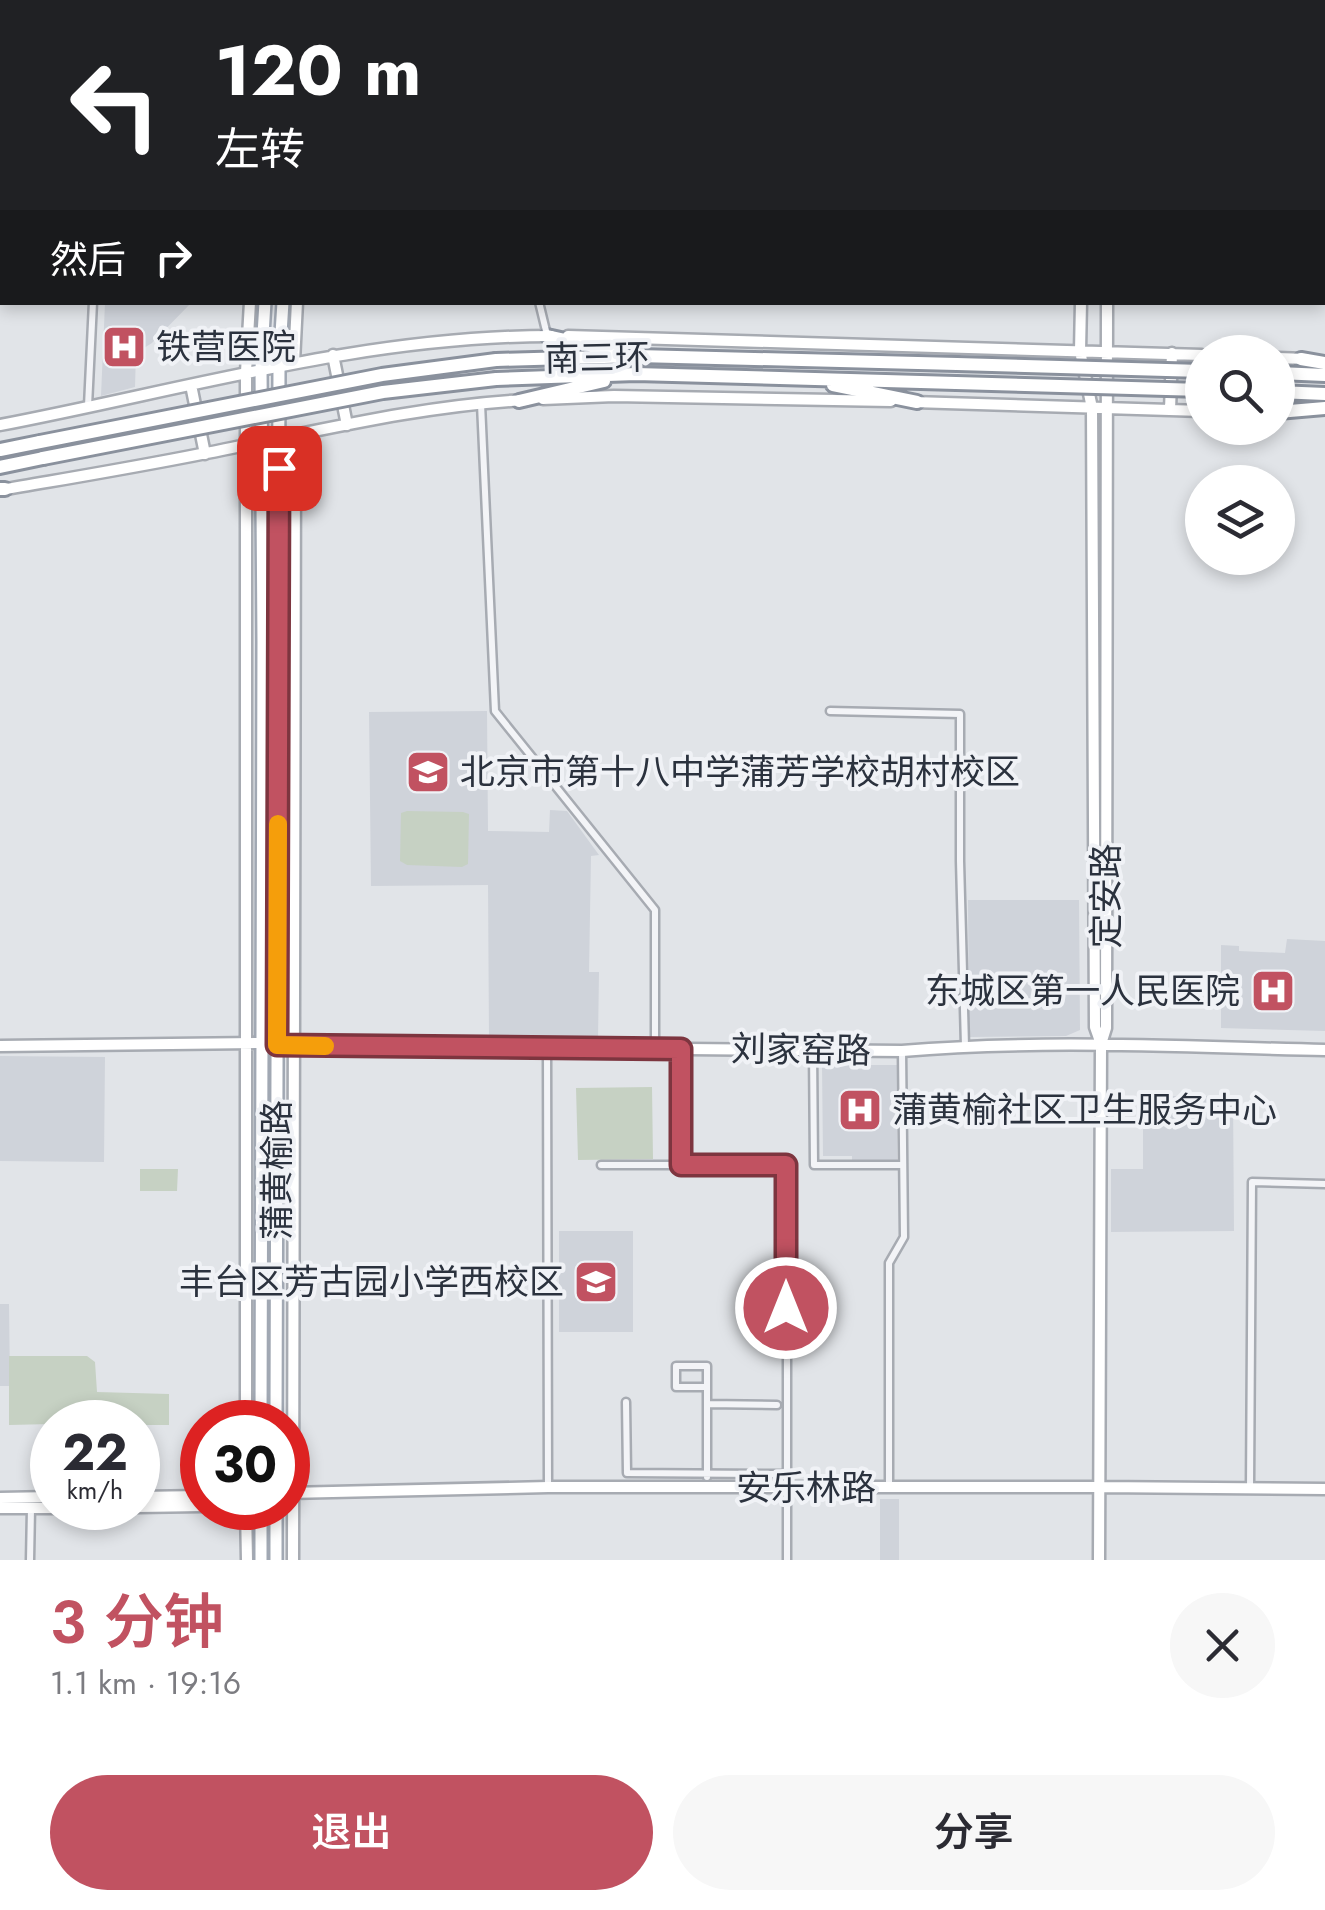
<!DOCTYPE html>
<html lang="zh">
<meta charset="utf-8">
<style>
:root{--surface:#fff;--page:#f7f7f7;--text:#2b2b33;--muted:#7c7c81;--accent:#c15261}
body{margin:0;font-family:Jost,"Noto Sans SC",sans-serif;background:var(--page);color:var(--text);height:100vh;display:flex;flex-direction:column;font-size:38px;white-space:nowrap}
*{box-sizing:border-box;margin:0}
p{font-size:32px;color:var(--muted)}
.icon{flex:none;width:55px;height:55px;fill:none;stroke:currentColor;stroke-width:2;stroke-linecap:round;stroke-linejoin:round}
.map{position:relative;height:1560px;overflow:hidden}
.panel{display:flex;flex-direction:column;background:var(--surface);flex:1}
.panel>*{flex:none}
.guide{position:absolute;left:0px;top:0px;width:1325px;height:305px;box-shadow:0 5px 15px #0003;background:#202124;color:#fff;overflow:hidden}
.controls{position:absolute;left:1185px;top:335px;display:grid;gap:20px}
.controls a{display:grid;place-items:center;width:110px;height:110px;border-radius:50%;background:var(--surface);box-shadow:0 5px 15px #0003;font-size:50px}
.speed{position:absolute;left:30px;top:1400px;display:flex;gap:20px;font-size:50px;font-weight:700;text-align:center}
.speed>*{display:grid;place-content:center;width:130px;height:130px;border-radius:50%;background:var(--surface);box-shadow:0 5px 15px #0003;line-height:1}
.speed small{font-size:25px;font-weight:400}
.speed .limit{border:15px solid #d22;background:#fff;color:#111}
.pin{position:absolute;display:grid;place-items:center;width:85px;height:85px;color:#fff;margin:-42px;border-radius:20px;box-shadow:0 5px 15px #0006}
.me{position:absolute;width:110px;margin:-55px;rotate:0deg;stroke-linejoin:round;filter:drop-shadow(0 0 8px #0008)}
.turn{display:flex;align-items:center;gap:35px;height:210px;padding:0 50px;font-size:45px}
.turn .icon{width:130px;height:130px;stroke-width:2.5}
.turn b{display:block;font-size:70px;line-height:85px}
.then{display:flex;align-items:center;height:95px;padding:0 50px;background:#0003;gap:20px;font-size:38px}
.round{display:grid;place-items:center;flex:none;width:105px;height:105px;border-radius:52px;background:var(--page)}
.head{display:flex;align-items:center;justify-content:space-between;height:170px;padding:0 50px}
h1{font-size:60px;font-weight:600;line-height:75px;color:var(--accent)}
.cta{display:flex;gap:20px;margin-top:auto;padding:20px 50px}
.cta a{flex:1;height:115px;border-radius:60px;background:var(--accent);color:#fff;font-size:40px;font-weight:600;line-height:115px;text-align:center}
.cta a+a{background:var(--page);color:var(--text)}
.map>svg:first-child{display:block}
</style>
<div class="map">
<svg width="1325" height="1560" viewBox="0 0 1325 1560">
<rect width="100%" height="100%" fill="#e1e4e8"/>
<!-- built -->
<path fill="#cfd3da" d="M105,303h86l-39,40 -16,10 -1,34 -34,9z
M487,711l1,120 61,1 1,-22 17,1 32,44 -8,1 -2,116h10l-1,67 -109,-1 -1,-153 -117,1 -2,-174z
M968,900h111l1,130 -14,6 -97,1z
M1287,939l38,2v90l-104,-3v-83l18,1v5l46,2z
M0,1056l105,1 -1,105 -104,-1z
M822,1065h75v96h-45v-5h-29z
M1143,1096h90l1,135 -123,1v-63h32z
M559,1231h74v101h-74z
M0,1304h9l1,82h-10z
M880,1499h19v61h-19z"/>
<!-- green -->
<path fill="#c6d1c3" d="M407,811l56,1 6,2 -1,50 -6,3 -55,-2 -7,-4 1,-48z
M652,1087l1,72 -75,1 -2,-72z
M140,1169h38l-1,22h-37z
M9,1356h78l8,6 2,30 72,2v31h-31v-3l-129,3z"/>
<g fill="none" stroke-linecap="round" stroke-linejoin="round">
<defs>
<path id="street" d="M109,2v-2
M478,2l1,-2
M0,156h2
M539,302l8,33
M481,404l14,307 160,199v139
M88,406l5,-104
M830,711l130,3v147l5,185
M547,1048l1,438
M681,1049v116
M813,1050l1,115h88
M601,1165h186v395
M626,1402l1,71 154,1
M707,1404l70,1
M707,1477v-90h-31v-21h31v21
M889,1487v-224l15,-26 -2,-186
M1250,1488l2,-306 73,2
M30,1560l1,-51"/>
<path id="secondary" d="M1027,0l3,2
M1106,0v2
M268,2l1,-2
M315,2v-2
M1084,2v-2
M1081,302l-1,49 12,57 3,619 6,17
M568,336l634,19
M333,355l14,70
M1278,358l28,1
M294,362l3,-60
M191,385l14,69
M543,399l71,-3 277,5
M913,402l289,9
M1170,410l2,-57
M0,425c183,-35 363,-89 551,-89
M1,490c80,-14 160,-27 240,-44 94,-19 188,-41 285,-46
M288,1045l614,6c140,-12 282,-4 423,-1
M0,1046l262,-3
M246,1422v-1050l4,-70
M288,1493l260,-6h551l226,2
M138,1497l64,-1
M0,1498l52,-1
M138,1507l64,-1
M0,1508h83
M246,1508l1,52
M293,1560l2,-1125
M1099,1560l2,-516 5,-16 1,-726"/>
<path id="primary" d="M280,2l1,-2
M300,2v-2
M261,1422l2,-781 -2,-273 4,-66
M276,1422l3,-1057 4,-63
M261,1508v52
M276,1508v52"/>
<path id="highway" d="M547,336l69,15
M1301,359l24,4
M496,360l142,-4 319,8
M1278,373l47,2
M496,379l140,-5 320,9
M833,385l84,17
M1278,392l47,2
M519,401l85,-20
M1278,412l47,-4
M0,450l40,-8
M0,467l43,-9
M0,489h5"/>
</defs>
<!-- street casing -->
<use href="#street" stroke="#a7abb2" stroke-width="11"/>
<!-- secondary casing -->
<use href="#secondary" stroke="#a7abb2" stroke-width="15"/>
<!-- primary casing -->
<use href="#primary" stroke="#a1a8b3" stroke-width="16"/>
<!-- highway casing -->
<use href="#highway" stroke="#8a919d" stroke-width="18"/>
<!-- street -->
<use href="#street" stroke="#f3f4f7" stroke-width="6"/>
<!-- secondary -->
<use href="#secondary" stroke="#fff" stroke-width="10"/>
<!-- primary -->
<use href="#primary" stroke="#fff" stroke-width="11"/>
<!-- highway -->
<use href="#highway" stroke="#fff" stroke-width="12"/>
<defs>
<path id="highway-bridge" d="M957,364l245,7
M956,383l246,7
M40,442l342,-67 114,-15
M43,458l340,-66 113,-13"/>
</defs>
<!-- highway-bridge casing -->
<use href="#highway-bridge" stroke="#8a919d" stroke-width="18" stroke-linecap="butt"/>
<!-- highway-bridge -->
<use href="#highway-bridge" stroke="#fff" stroke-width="12"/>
</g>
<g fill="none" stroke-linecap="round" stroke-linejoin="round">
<defs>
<path id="route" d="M279,468l-2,577 404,4v116h105v143"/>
</defs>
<!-- route casing -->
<use href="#route" stroke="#7d353f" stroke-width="25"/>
<!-- route -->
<use href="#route" stroke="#c15261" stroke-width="18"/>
<!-- slow -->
<path stroke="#f59e0b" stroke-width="18" d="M278,824l-1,221 48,1"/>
</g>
<!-- icons -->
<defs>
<symbol id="hospital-square" viewBox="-11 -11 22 22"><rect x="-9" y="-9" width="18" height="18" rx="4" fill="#c15261" stroke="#f0f2f6"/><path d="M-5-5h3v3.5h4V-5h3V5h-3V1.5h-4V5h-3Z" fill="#fff"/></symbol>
<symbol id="school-square" viewBox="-11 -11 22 22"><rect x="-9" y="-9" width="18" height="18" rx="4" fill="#c15261" stroke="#f0f2f6"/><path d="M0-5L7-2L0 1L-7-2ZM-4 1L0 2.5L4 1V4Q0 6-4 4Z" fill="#fff"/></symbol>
</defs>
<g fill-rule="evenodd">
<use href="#hospital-square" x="99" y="322" width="50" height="50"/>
<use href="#school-square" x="403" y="747" width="50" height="50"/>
<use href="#hospital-square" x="1248" y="966" width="50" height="50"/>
<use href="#hospital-square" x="835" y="1085" width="50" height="50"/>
<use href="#school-square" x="571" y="1257" width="50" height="50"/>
</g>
<g text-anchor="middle" stroke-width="8" stroke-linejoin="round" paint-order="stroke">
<!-- poi labels -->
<g font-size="35" fill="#2b323e" stroke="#f0f2f6" text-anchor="start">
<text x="156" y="359">铁营医院</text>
<text x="460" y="784">北京市第十八中学蒲芳学校胡村校区</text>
<text x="1240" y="1003" text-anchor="end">东城区第一人民医院</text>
<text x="892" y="1122">蒲黄榆社区卫生服务中心</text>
<text x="564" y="1294" text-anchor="end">丰台区芳古园小学西校区</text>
</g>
<!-- street labels -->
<g font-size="35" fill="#2b323e" stroke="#f0f2f6">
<text transform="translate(597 358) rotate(-1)" y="12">南三环</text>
<text transform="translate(1106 896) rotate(-90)" y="12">定安路</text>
<text transform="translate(801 1050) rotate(1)" y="12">刘家窑路</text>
<text transform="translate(277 1170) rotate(-90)" y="12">蒲黄榆路</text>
<text x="806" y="1500">安乐林路</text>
</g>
</g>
</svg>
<div class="controls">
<a><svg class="icon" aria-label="search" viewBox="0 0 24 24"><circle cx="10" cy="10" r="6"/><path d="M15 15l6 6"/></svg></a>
<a><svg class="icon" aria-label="layers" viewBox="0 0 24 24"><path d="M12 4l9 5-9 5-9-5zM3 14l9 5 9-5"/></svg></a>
</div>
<div class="speed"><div>22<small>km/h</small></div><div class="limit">30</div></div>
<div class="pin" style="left:279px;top:468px;background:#d93025"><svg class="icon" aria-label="arrive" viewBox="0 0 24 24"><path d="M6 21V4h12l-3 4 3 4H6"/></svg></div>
<svg class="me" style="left:786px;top:1308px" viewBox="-20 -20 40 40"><circle r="17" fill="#c15261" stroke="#fff" stroke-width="3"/><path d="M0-11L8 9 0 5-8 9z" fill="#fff"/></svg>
<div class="guide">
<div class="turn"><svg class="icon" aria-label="left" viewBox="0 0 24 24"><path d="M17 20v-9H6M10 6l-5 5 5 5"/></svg><div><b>120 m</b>左转</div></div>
<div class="then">然后<svg class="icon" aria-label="right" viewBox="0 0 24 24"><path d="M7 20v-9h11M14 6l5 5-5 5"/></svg></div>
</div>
</div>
<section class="panel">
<div class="head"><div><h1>3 分钟</h1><p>1.1 km · 19:16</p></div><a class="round"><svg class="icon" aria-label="close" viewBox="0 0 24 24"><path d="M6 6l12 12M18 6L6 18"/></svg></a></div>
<div class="cta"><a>退出</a><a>分享</a></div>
</section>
